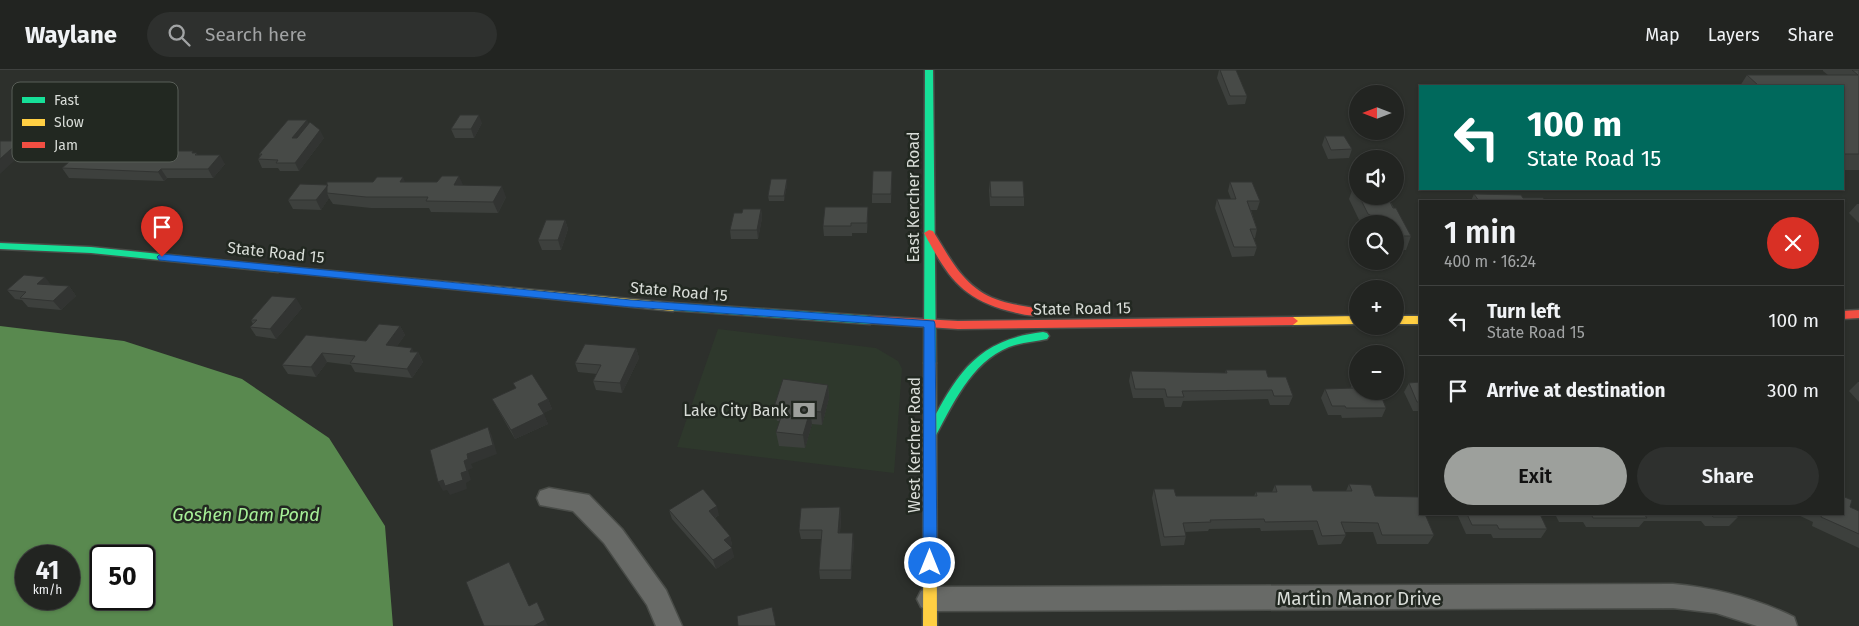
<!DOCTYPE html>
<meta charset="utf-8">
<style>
:root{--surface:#222421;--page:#2e302e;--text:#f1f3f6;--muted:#a2a4a5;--line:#3f413f;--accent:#9da09c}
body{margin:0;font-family:"Fira Sans",sans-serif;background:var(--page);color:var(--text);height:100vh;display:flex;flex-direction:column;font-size:19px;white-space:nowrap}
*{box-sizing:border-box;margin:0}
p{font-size:16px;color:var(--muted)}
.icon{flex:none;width:28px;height:28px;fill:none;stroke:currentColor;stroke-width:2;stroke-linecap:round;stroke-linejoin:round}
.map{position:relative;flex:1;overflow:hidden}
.drawer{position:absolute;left:1419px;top:130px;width:425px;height:315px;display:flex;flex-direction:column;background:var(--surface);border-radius:0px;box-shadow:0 1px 4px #0004,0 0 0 1px var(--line)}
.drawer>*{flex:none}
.top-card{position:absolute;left:1419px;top:15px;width:425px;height:105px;border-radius:0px;box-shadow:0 1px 4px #0004,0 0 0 1px var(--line);background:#00695c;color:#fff;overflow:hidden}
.needle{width:32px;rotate:270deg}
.buttons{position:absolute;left:1349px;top:15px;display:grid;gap:10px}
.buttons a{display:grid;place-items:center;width:55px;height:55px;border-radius:50%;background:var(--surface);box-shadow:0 1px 4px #0004,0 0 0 1px var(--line);font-size:25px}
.speed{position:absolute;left:15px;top:475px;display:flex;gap:10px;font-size:25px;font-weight:700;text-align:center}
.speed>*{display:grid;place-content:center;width:65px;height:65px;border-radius:50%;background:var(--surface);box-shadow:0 1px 4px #0004,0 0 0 1px var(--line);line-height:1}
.speed small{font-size:12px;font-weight:400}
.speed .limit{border:2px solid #111;border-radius:8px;background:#fff;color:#111}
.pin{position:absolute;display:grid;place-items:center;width:42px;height:42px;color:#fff;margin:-51px -21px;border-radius:50% 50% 50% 0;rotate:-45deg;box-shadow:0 0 5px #0007}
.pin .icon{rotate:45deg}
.me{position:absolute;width:55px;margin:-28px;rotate:0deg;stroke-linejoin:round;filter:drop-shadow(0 0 4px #0008)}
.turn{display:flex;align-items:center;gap:18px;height:105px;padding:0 25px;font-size:22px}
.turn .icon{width:65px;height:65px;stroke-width:2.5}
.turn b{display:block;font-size:35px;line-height:42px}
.round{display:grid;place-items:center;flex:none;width:52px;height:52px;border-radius:26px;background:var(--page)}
.head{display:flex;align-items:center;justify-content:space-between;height:85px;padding:0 25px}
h1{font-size:30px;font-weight:600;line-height:38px}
.cta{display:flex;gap:10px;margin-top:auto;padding:10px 25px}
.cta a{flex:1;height:58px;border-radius:30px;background:var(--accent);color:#111;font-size:20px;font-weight:600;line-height:58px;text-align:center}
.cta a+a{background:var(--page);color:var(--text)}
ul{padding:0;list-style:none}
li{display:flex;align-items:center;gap:15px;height:70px;padding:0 25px;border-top:1px solid var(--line)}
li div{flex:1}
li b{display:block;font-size:19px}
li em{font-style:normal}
header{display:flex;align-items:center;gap:30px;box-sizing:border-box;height:70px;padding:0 25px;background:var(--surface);border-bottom:1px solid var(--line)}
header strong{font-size:24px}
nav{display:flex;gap:28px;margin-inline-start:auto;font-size:18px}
.search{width:350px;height:45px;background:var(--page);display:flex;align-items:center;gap:12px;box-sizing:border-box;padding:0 18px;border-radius:28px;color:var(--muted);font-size:19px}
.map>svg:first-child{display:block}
</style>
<header>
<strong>Waylane</strong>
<div class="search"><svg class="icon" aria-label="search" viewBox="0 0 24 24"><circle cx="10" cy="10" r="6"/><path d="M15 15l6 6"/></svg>Search here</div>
<nav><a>Map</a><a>Layers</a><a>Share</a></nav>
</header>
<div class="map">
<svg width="1859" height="556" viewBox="0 0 1859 556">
<rect width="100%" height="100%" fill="#2d302c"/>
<!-- built -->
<path fill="#2e382c" d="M718,259l158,19 22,13 4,8 -8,104 -217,-26z"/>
<!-- water -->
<path fill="#59894f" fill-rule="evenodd" d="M0,256l124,15 118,38 87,59 56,88 8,100h-393zM69,486v43h-43v-43zM144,486v43h-43v-43z"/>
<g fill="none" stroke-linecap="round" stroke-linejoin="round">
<defs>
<path id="street" d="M549,418l40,7 33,34 44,61 16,36h-26l-9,-21 -43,-62 -31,-32 -33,-6 -3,-7 3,-7z
M1673,514c43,4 82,14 121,33l3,9h-40l-41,-13 -43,-5 -743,3 -9,-4 -4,-8 4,-8 9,-4z"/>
<path id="fast" d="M925,0h8l3,293 -6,4 -6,-4z
M0,173l91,4 187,19 5,3 -5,3 -187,-19 -91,-4z
M673,233l197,13 5,4 -5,4 -201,-14 -1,-3 1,-3z
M1043,262l4,1 2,3 -2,3c-13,3 -25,3 -38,8 -38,15 -57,59 -75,92h-8l-2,-3c31,-57 48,-96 119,-104z"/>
<path id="slow" d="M278,196l395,37 5,4 -5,4 -399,-40 -1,-2z
M1358,246v8l-65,1 -5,-4 5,-4z
M1395,246h25v8h-25z
M930,289l6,4 1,263h-14l1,-263z"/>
<path id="jam" d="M929,160l4,1c18,29 32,59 68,70 12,4 25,5 38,8l1,3 -1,3c-9,2 -22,-2 -30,-4 -49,-13 -62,-36 -85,-78z
M1859,240v8l-17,1v-8z
M870,246l88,5 335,-4 5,4 -5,4 -335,4 -92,-6 -1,-3z"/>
</defs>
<!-- street casing -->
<use href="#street" stroke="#494c48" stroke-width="3"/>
<!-- fast casing -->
<use href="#fast" stroke="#494c48" stroke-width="3"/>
<!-- slow casing -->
<use href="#slow" stroke="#494c48" stroke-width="3"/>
<!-- jam casing -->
<use href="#jam" stroke="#494c48" stroke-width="3"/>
<!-- street -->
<use href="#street" fill="#686a67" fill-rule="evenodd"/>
<!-- fast -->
<use href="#fast" fill="#16e098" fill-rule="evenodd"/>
<!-- slow -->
<use href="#slow" fill="#ffcf43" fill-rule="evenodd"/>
<!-- jam -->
<use href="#jam" fill="#f24e42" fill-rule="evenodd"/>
</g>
<!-- wall -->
<path fill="#3d403d" d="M1219,0h17l11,26 -2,8 -17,1 -11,-27z
M1823,0h36v100h-17v-84h-102l7,-11h81l-5,-4z
M482,53l-8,15h-19l-4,-9z
M309,54l15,14 -25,33h-19l-2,-3h-16l-4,-9 2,-3 -1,-2z
M1325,66l27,13 -3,9 -21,1 -6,-14z
M115,81l4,5 31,1 44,-4 4,2 27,9 -12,14h-46l-3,3 -95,-3 -7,-10z
M892,101l-1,32h-19v-9z
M990,111l34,16v9h-34l-1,-16z
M405,112l58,3 43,12 -8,16 -67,-1 -2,-4h-58l-38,-4 -4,-6 -8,12 -28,-1 -5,-9 39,-15z
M1230,112l30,19 -3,9h-6l6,19 -2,9h-1l3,9 -3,9 -22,1 -17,-49 2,-9h14l-3,-8z
M787,114l-3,17h-15l-1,-5z
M1354,115h4v11h29l24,40 -5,14h-11v-26h-34l-12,-25z
M1474,124l49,4 23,3h-75z
M1857,134h2v19l-10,-10z
M868,137v10l-1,16h-15v3h-28l-1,-10z
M761,139l1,9 -4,21h-27l-1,-9z
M565,150l3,9 -7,21h-19l-4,-10z
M51,215l18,1 7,10 -15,14 -33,-3 -6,-7 -7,-1 -8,-9z
M302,238l-26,31 -20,-3 -6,-9 3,-3 -2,-4z
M400,256l5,9 -8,11 17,6h4l5,10 -11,16 -57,-6 -4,-7 -24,-3 -11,15 -28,-3 -6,-9 24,-30 60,6z
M636,278l3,10 -17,35 -26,-3 -3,-9 4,-7 -19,-2 -3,-9z
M1226,300l42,7 25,19 -4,9h-19l-2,-6 -85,2 -2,6h-16l-2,-9h-30l-4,-17 2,-10 94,2z
M1420,312v29h-7l-9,-19 5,-9z
M1858,312h1v20l-10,-11z
M513,313l35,16 4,10 -9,4 5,11 -33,15 -18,-31 -5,-9 24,-11z
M1352,314l34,24 -4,9 -40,1 -1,-3h-13l-7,-17 4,-9h25z
M828,315l1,13 -7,27 -10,-1 -7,24 -26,-2 -3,-14 4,-11h-3l-3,-14z
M1349,414l26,12 59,39 -6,9h-51l-4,-12h-29l2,3 -5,9 -23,1 -5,-15 -52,1 -1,-3 -51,1 -1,2 -23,1 1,4 -2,9 -23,1 -9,-48 2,-9 22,7h78l2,-4h16l3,-7 38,6h33z
M840,437l1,10 -1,16 14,9 -3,37h-31l-1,-9 2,-31h-20l-2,-9z
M1850,437l9,4v37l-47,-22 1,-4 -17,-8h46z
M669,440l50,5 -4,3 15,18 2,9 -2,1 4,11 -18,12 -44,-50z
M1457,444h83l7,15 -6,9h-48l-2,-4h-25z
M1555,444h181l2,3 -9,9h-24l-4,-5h-57l-5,6h-53l-3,-5h-24z"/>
<!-- shaded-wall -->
<path fill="#323432" d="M479,45l3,8 -8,15 -3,-9z
M307,50l4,8 -14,18 -5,-8z
M320,60l4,8 -25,33 -4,-8z
M20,71l6,9 -26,24v-15z
M115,81l6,9 -11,-4z
M220,85l5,9 -12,14 -5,-9z
M161,99l6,9 -3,3 -6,-9z
M892,101v9l-1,23v-9z
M459,106l5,11 -10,-2z
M403,107l5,11 -8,-6z
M787,109v5l-3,17v-5z
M328,115l-1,8 2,5 -8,12 -5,-10z
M502,116l4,11 -8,16 -5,-11z
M868,137v10l-1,16v-10z
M761,139l1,9 -4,21 -1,-9z
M565,150l3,9 -7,21 -3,-10z
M45,207l7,9 -15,-2z
M69,216l7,10 -15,14 -8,-9z
M296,228l6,10 -26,31 -6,-10z
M400,256l5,9 -14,19 -5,-9z
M412,278l4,8 2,-4 5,10 -11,16 -5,-9 3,-17z
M636,278l3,10 -17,35 -2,-10z
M322,283l5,9 -11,15 -5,-10z
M828,315l1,13 -7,27 -1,-13z
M548,329l4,10 -10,5 -4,-10z
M810,341l2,13 -7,24 -2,-13z
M544,344l4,10 -33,15 -4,-9z
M488,357l4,9 5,18 -26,10 2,4 -5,2 3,10 -5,3 1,6 -17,6 -3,-5 -4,1 -5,-9 23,-9 3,-12 3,-7z
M717,436l2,9 -8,5 -2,-9z
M840,437l1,10 -2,25 -1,-9z
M853,463l1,9 -3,37v-9z
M730,466l2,9 -5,4 -3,-9z
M732,478l2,9 -18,12 -3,-9z
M537,532l4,9 7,15h-14z"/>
<!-- building -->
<path fill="#474a47" stroke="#323432" d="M1220,0h16l11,26h-17z
M1852,0h7v84h-17v-68h-83l-12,-11h111z
M460,45h19l-8,14h-20z
M288,50h19l-15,18h5l13,-16 10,8 -25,33h-19l2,-3 -20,-1 4,-5h-3z
M1325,66h19l8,13 -21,1z
M0,71h20l-20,18z
M82,81h33l-5,5 40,1 6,-6h37l-1,2h5l-2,2h25l-12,14h-47l-3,3 -96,-4z
M873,101h19l-1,23h-19z
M442,106h17l-5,9 48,1 -9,16 -67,-1 2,-4h-62l-39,-4v-11h46l4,-5h26l-3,5h37z
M771,109h16l-3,17h-16z
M990,111h33l1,16h-33z
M1230,112h22l8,19h-13l10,28h-7l7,18h-23l-17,-48h19z
M300,114l28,1 -12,15h-28z
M1354,115h4v7z
M1474,124l47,1 2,3h20l3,3h-67z
M1359,126h28l6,12h3l15,28h-16v-12h-16l-3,-6 -8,-4z
M825,137h43l-1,16h-16v3h-28z
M743,139h18l-4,21h-27l4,-17h8z
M546,150h19l-7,20h-20z
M24,205l21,2 -8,7 32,2 -16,15 -33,-3 6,-6 -19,-2z
M272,226l24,2 -26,31 -20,-2 7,-7h-6z
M379,254l21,2 -14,19 26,3 -2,4h8l-11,17 -57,-6 5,-7 -33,-3 -11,14 -29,-2 24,-30 60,6z
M585,274l51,4 -16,35 -27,-2 8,-16 -26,-2z
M1226,300h40l2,7h18l7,19h-19l-2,-6 -90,1 2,6h-17l-2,-8h-30l-4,-18 96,2z
M532,304l16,25 -10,5 6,10 -33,16 -19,-31 24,-11 -3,-5z
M783,309l45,6 -7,27 -11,-1 -7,24 -27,-3 8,-24 -10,-1z
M1420,312v20h-3l-8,-19z
M1352,314h6v7h21l7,17h-40l-1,-2h-13l-7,-17 29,-1z
M488,357l5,18 -26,9 1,5 -4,2 3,10 -6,2 2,7 -18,6 -2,-6 -5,2 -8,-32z
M1349,414l22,1 4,11 44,1 1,3v14h5l9,21h-52l-4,-12 -37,-1 5,13 -24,1 -5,-15 -52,1 -1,-3 -54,1 1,2 -28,1 3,13 -22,1 -10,-48h20l2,7h81l-1,-4h21l-2,-7h36l2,6h39z
M703,419l14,17 -8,5 21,25 -6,4 8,8 -19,12 -44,-50z
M1842,426l10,4 -2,7 9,4v23l-38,-17 1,-3h20z
M840,437l-2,26h15l-2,37h-32l3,-40h-23l2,-22z
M1467,444h73l7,15h-48l-2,-4h-25z
M1591,444h53l3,4h-54z
M1711,444h25l2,3h-25z
M509,492l20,44 8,-4 8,18 -11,6h-50l-18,-44z
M772,537l4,19h-38l-1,-10z"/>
<!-- route -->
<path fill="#1a73e8" stroke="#114b97" d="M162,184l469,46 303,21 1,3 2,239 -2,4 -5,2 -5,-2 -2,-4 1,-236 -293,-20 -472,-47 -2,-3 2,-2z"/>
<!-- icons -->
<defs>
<symbol id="bank-bare" viewBox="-9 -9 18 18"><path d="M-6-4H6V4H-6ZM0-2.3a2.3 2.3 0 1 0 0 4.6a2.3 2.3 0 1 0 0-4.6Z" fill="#9da09c" stroke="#222821" stroke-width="2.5" paint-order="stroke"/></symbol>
</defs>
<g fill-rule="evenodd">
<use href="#bank-bare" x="788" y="324" width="32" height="32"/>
</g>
<g text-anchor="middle" stroke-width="5" stroke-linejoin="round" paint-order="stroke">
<!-- street labels -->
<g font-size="16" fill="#d9ddd8" stroke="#222821">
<text transform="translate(913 127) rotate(-90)" y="6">East Kercher Road</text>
<text transform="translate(276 182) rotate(6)" y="6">State Road 15</text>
<text transform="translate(679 221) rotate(5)" y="6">State Road 15</text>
<text transform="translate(1082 238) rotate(-1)" y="6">State Road 15</text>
<text transform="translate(914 375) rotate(-90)" y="6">West Kercher Road</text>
</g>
<!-- poi labels -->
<g font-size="16" fill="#d9ddd8" stroke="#222821" text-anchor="end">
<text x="788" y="346">Lake City Bank</text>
</g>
<!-- water labels -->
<g font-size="18" font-style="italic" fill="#a6ef97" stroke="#222821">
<text x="246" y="451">Goshen Dam Pond</text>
</g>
<!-- near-street labels -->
<g font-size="19" fill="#d9ddd8" stroke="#222821">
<text x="1359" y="535">Martin Manor Drive</text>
</g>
</g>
<!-- legend -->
<rect x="12" y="12" width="166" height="80" rx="8" fill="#222821" stroke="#595e58" stroke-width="1"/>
<rect x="22" y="27" width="23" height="6" fill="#16e098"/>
<rect x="22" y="49" width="23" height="7" fill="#ffcf43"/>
<rect x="22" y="72" width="23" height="6" fill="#f24e42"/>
<g font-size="14" fill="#d9ddd8">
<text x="54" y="35">Fast</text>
<text x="54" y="57">Slow</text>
<text x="54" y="80">Jam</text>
</g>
</svg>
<div class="buttons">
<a><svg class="needle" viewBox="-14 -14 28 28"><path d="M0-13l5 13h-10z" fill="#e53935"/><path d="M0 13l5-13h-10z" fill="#a2a4a5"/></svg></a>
<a><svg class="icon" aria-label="sound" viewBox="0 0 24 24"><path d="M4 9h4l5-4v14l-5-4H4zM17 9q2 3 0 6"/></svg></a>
<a><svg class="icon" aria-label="search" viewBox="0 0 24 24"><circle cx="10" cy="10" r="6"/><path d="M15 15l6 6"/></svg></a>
<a>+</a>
<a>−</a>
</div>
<div class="speed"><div>41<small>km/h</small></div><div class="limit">50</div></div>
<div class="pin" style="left:162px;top:187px;background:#d93025"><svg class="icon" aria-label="arrive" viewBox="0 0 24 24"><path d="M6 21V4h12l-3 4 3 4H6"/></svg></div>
<svg class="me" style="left:930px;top:493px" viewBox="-20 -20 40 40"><circle r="17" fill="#1a73e8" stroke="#fff" stroke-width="3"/><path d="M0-11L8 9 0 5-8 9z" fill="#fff"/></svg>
<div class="top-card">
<div class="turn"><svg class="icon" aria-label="left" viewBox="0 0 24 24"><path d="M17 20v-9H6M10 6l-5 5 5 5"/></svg><div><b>100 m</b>State Road 15</div></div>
</div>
<section class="drawer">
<div class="head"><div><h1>1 min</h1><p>400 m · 16:24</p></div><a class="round" style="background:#d93025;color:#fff"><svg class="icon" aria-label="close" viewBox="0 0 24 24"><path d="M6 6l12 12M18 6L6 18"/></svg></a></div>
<ul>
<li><svg class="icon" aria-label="left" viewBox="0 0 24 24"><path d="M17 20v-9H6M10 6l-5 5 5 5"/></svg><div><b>Turn left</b><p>State Road 15</p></div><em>100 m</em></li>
<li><svg class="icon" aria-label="arrive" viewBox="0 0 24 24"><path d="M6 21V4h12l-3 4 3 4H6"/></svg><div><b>Arrive at destination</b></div><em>300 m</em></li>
</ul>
<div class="cta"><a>Exit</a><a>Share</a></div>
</section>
</div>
